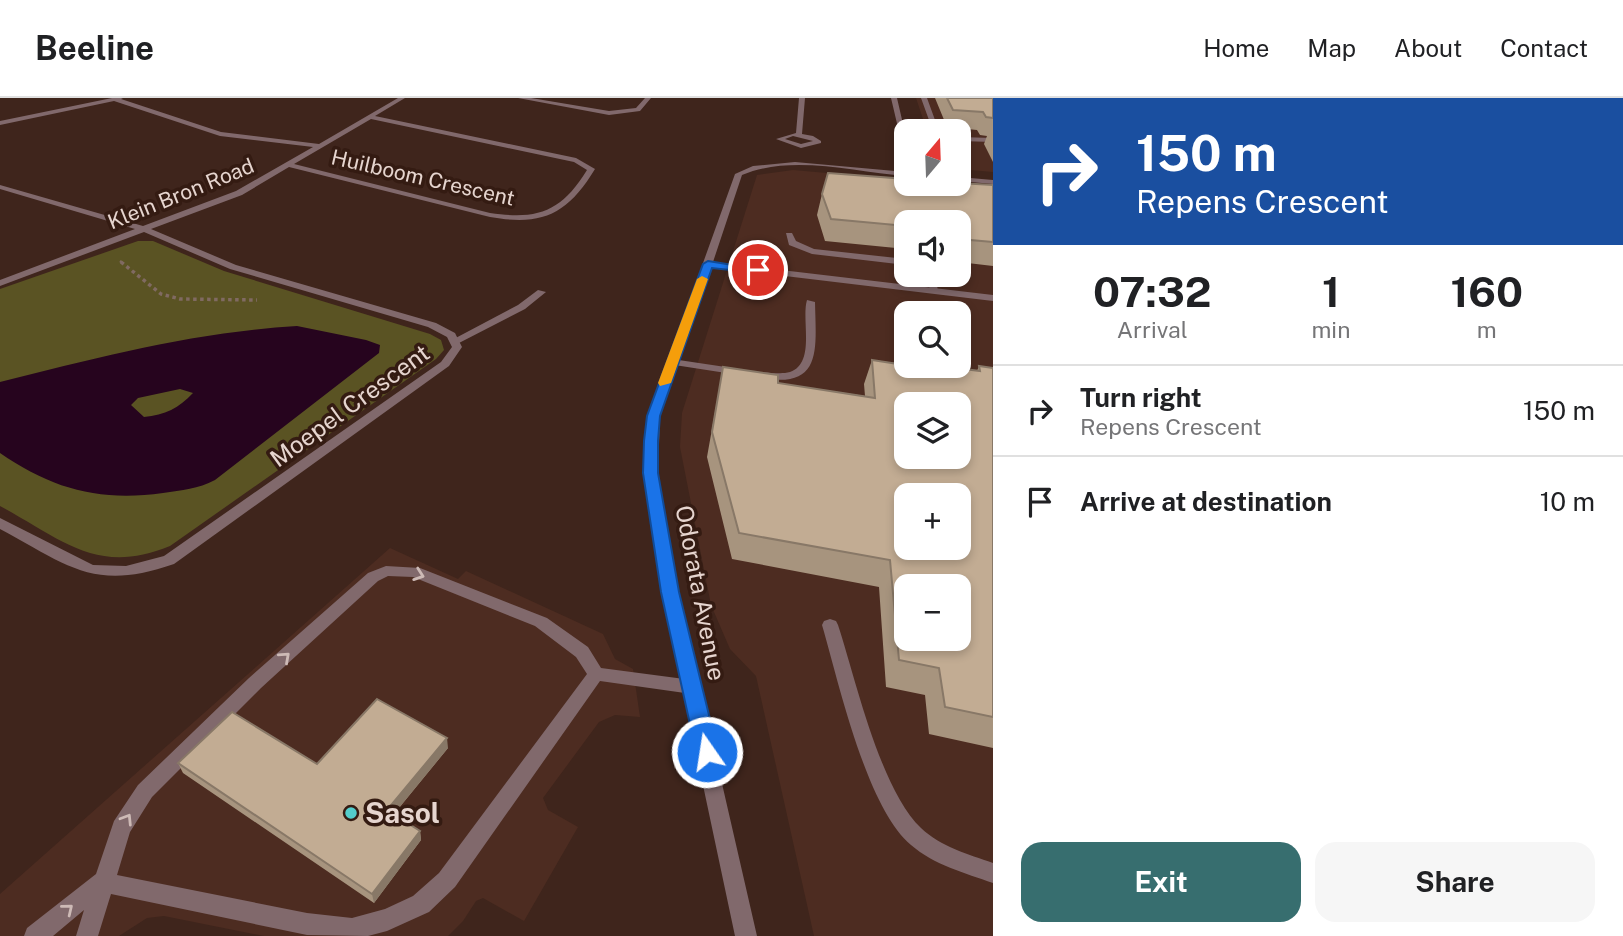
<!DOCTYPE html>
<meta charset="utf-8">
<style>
:root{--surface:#fff;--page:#f6f6f6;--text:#202124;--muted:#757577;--line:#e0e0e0;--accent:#376e6f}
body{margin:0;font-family:"Public Sans",sans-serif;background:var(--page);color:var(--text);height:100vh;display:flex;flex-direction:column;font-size:26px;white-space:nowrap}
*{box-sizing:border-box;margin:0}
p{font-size:23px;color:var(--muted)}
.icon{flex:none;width:38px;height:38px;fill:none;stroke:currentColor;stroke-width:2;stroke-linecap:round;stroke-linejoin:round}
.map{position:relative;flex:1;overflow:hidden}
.details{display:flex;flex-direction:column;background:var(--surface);width:630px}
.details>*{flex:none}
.guide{background:#1a4fa0;color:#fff;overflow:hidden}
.needle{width:46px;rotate:19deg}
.tools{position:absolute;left:894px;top:21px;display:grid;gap:14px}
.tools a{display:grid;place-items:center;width:77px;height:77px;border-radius:14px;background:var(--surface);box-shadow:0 4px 10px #0003;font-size:35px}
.pin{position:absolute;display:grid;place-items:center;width:60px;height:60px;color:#fff;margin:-30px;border:4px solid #fff;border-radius:50%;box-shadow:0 2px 7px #0007}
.me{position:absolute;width:77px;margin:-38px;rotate:347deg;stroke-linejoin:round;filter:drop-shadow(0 0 5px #0008)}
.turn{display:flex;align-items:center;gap:24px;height:147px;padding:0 28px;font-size:32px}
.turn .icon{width:91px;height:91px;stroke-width:2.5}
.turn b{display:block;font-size:49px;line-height:60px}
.eta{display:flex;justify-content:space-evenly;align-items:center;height:119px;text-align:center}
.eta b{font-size:42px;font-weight:700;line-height:49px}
.button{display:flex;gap:14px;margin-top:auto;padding:14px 28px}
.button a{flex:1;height:80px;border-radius:21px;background:var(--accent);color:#fff;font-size:28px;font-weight:700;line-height:80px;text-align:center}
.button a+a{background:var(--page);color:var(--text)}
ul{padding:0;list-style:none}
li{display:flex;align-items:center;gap:21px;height:91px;padding:0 28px;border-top:2px solid var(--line)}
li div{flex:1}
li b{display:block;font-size:26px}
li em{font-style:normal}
header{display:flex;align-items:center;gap:42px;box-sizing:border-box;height:98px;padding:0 35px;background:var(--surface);border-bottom:2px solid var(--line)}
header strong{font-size:33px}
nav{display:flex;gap:38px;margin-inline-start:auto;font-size:24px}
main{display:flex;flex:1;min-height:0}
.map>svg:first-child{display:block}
</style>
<header>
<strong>Beeline</strong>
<nav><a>Home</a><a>Map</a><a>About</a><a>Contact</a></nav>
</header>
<main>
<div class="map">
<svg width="993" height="838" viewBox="0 0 993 838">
<rect width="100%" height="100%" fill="#3f251c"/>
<!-- built -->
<path fill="#4d2c21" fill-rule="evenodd" d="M916,0h77v74l-34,-3v-38h-32z
M793,72l113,10v4l87,4v748h-179l-58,-260 -26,-27 -19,-44 -31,-158 2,-34 75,-238zM906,124h53v53h-53zM906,215h53v53h-53zM906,306h53v53h-53zM906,397h53v53h-53zM906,488h53v53h-53z
M390,450l68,31 8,-8 137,63 12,25 18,10 7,48 -25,-2 -16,7 -56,76 5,12 30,17 -54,94 -41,-23 -7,3 -13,20 -15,15h-184l-100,-20 -17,2 -28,18h-119v-42z"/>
<!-- green -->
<path fill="#5a5323" d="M138,143h15l71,30 206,63 11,6 3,10 -8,9 -266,187c-73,30 -107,-6 -170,-40v-217z"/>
<!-- water -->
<path fill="#26041e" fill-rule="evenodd" d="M297,228l69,14 14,5 -1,8 -164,127c-17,9 -33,10 -52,13 -63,9 -111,-4 -163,-40v-71c99,-25 195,-50 297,-56zM180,291l13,4c-14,15 -28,22 -49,24l-13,-12 7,-7z"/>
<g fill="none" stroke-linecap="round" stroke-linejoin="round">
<!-- path-far1 -->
<path stroke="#806a62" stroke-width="2.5" stroke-dasharray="2.5 2.5" stroke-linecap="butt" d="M120,163l4,3"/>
<!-- path -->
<path stroke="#806a62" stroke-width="3.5" stroke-dasharray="3.5 3.5" stroke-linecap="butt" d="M121,164l40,32 19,5 77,1"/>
<!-- lane -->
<path fill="#81696c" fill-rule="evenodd" d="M921,0h6l12,33h-6z
M959,39l34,1v4l-34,-1z
M959,52l3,2 2,14h-5z
M786,135h6l4,8 18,8 92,10v6l-94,-11 -23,-9z
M927,177h9l2,18 -8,-2z
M538,192l8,2 -21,17 -66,34 -4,1 -5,-3 68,-36z
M807,202l8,2c1,49 8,89 -59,75v-4c11,-2 23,2 34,-1 26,-9 11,-52 17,-72z
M672,261l67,10 6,3 -6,3 -71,-11 -1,-2z
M386,468l34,2 127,50 41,29 13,21 91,12 6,2 3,5 -3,5 -6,2 -92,-13 -145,206 -26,25 -42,19 -19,5 -61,-1 -196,-41 -13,42h-22l8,-26 -31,26h-29l3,-8 69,-54 18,-53 24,-36 111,-107 119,-105zM388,478l25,1 122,49 41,31 11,17 -148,199 -26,23 -28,13 -33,9 -45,-5 -190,-38 13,-43 22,-35 109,-109 117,-107z
M830,521l6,2 2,4c18,55 42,164 83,203 20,19 47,26 72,35v20c-28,-10 -59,-18 -82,-38 -45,-38 -72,-162 -89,-220l2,-4z"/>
<!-- street -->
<path fill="#81696c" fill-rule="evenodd" d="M112,0h11l-2,1 100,33 98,12 79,-46h7l-30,18 201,42 19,11c-28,46 -53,57 -105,48l-201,-50 -47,28 -91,34 85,36 200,58 19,10 7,14 -13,19 -275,198c-80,28 -105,2 -174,-35v-11l93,47 33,1 38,-10 277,-194 11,-15 -5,-10 -19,-10 -198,-58 -86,-37 -144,54v-6l135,-51 -135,-40v-4l143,41 93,-35 77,-44 -93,-11 -106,-35 -114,24v-4zM371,21l203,43 13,8c-26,42 -49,50 -97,43l-196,-49z
M518,0h13l78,13 27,-3 9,-10h6l-11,13 -31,4z
M799,0h6l-3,36 11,2 8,5v2l-20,5 -25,-9 20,-6zM793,38l20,5 -12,3 -16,-5z
M891,0h6l9,39v14l-3,-2z
M795,64l111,10v4c-52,-4 -114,-22 -164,-1l-29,87 280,33v6l-282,-34 -51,149 -2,57 20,119 79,344h-22l-73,-344 -18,-119 4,-57 87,-242 18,-8z
M959,79l34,3v4l-34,-3z"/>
</g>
<!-- wall -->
<path fill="#a7947e" d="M935,0h58v64l-9,-18 3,-8 -7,-1 -3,-5 -30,-3z
M993,87v81l-34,-4v-40h-53v27l-81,-8 -8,-26 5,-21z
M872,262l24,3 1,-3 80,11 2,-5 14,2v380l-64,-14 -4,-39 -39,-8 -7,-100 -147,-28 -25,-102 16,-90 55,16 87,13 -1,-12z
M448,650l-54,66 26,17 1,9 -47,63 -191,-130 -5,-10 139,1z"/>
<!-- shaded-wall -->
<path fill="#887867" d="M447,640l1,10 -59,72 -2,-10z
M420,733l1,9 -47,63 -2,-9z"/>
<!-- building -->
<path fill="#c2ac93" stroke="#887867" stroke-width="2" fill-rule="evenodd" d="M947,0h46v20l-7,-1 -3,-5 -30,-2z
M828,75l78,6v5h53v-1l34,2v57l-34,-3v-17h-53v4l-75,-7 -9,-25z
M872,262l26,4 -1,-4 9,1v5h35l39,5 -1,-5 14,2v349l-48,-10 -6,-39 -40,-8 -9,-100 -151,-27 -27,-101 11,-65 55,8v8l97,15zM906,306h53v53h-53zM906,397h53v53h-53zM906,488h53v53h-53z
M377,601l70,39 -60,72 33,21 -48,63 -194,-131 54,-51 85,52z"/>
<!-- one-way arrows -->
<defs><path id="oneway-chevron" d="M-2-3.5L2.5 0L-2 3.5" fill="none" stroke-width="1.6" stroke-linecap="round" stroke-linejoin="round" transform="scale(1.75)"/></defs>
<g stroke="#cdbab6">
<use href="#oneway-chevron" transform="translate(419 477) rotate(19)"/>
<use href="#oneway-chevron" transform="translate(285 559) rotate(-42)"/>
<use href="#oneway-chevron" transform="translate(127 721) rotate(-58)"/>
<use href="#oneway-chevron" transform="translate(68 811) rotate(-39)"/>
</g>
<!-- route -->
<path fill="#1a73e8" stroke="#114b97" stroke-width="2" d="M708,163l56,9 -6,3 -46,-5 -52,148 -2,25v32l21,119 39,160 -3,7 -8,2 -8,-2 -3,-7 -35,-160 -18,-119 1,-32 3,-25 56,-152z"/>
<!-- slow -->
<path fill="#f59e0b" d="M702,178l6,3 -37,104 -11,3 -2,-3 39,-104z"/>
<!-- markers -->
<circle fill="#53cdcb" stroke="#341b12" stroke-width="2.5" cx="351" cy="715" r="7"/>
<g text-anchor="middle" stroke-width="7" stroke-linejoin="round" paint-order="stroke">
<!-- far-street labels -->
<g font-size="21" fill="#e6d5cf" stroke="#341b12">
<text transform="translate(423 80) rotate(13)" y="7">Huilboom Crescent</text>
<text transform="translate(181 96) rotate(-22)" y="7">Klein Bron Road</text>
</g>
<!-- street labels -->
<g font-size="24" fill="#e6d5cf" stroke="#341b12">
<text transform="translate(350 308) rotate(-36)" y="8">Moepel Crescent</text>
<text transform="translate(700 495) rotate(79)" y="8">Odorata Avenue</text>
</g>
<!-- near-poi labels -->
<g font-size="28" font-weight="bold" fill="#e6d5cf" stroke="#341b12" text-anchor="start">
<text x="365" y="725">Sasol</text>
</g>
</g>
</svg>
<div class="tools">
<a><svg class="needle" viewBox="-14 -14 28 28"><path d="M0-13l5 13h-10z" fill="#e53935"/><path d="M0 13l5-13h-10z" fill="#757577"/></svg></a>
<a><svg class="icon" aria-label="sound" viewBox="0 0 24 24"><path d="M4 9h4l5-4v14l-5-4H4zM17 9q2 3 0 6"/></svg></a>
<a><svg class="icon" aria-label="search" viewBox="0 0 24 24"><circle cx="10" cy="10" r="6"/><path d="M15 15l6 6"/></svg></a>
<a><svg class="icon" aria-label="layers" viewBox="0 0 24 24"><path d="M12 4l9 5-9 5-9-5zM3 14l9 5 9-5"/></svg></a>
<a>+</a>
<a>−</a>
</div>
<div class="pin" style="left:758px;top:172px;background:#d93025"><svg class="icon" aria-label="arrive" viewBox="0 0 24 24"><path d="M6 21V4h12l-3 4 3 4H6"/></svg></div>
<svg class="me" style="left:707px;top:654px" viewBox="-20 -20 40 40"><circle r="17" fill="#1a73e8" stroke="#fff" stroke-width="3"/><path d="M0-11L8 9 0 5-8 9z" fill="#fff"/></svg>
</div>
<section class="details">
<div class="guide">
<div class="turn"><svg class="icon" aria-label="right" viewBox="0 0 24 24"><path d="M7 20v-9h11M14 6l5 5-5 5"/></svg><div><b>150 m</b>Repens Crescent</div></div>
</div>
<div class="eta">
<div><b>07:32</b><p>Arrival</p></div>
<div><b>1</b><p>min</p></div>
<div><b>160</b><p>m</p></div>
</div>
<ul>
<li><svg class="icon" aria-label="right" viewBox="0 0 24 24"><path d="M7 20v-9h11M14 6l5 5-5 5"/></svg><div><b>Turn right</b><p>Repens Crescent</p></div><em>150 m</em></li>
<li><svg class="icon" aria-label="arrive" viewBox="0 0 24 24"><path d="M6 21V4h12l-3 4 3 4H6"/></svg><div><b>Arrive at destination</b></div><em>10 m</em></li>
</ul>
<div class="button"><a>Exit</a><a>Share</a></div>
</section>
</main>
